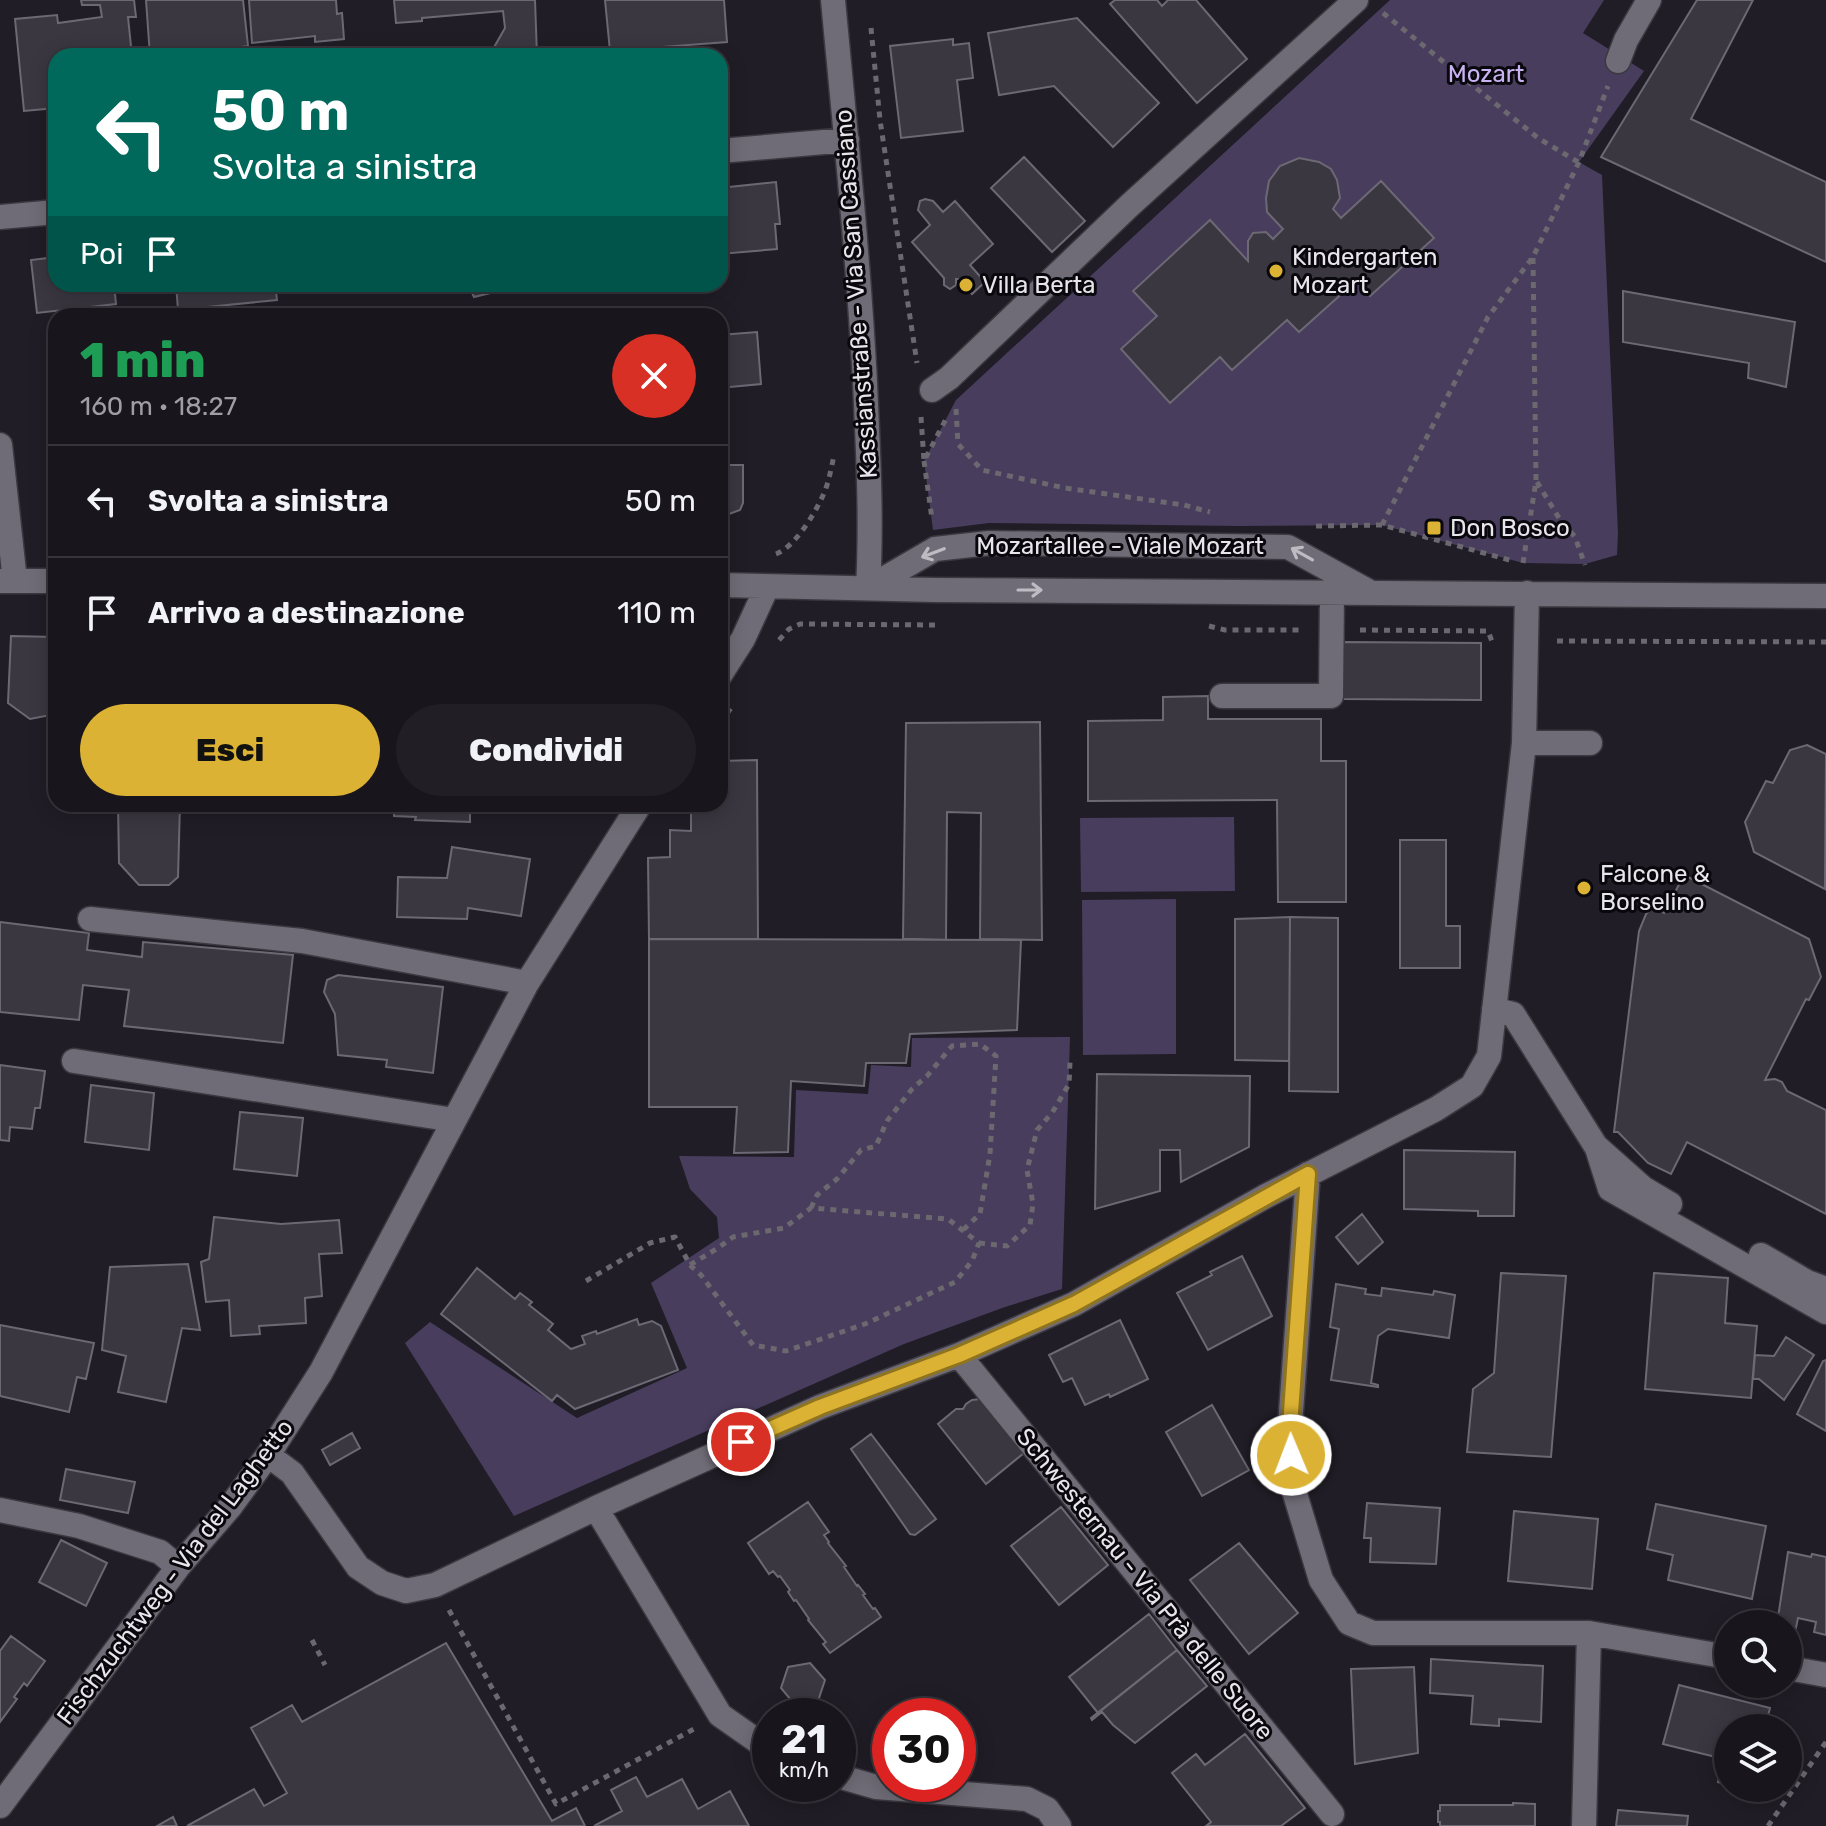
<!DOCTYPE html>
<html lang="it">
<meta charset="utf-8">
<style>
:root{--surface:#18161c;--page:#211f25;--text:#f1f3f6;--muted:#9f9fa3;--line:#36353b;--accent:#dbb233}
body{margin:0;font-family:Rubik,sans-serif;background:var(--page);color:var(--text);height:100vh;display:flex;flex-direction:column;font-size:30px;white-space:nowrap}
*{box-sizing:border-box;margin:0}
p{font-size:26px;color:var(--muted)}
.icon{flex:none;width:44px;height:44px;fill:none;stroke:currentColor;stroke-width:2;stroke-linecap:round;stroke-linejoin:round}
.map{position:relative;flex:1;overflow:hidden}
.details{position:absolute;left:48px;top:308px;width:680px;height:504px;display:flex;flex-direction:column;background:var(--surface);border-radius:24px;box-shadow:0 4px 20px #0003,0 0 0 2px var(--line)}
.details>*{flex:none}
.top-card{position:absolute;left:48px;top:48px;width:680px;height:244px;border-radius:24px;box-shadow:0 4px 20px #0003,0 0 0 2px var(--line);background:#00695c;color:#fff;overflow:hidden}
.controls{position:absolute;left:1714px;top:1610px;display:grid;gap:16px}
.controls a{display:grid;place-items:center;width:88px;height:88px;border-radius:50%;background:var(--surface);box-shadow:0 4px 20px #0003,0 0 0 2px var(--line);font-size:40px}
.speed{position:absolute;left:752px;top:1698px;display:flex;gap:16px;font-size:40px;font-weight:700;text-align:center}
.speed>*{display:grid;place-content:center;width:104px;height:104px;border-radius:50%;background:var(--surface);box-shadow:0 4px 20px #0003,0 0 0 2px var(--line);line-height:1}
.speed small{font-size:20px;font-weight:400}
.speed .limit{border:12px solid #d22;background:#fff;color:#111}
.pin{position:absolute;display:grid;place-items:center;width:68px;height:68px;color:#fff;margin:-34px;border:4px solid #fff;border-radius:50%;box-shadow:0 2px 8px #0007}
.me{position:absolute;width:88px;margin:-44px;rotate:359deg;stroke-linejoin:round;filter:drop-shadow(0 0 6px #0008)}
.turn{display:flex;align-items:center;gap:28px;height:168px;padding:0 32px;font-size:36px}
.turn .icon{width:104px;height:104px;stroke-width:2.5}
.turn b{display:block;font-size:56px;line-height:68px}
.then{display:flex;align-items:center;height:76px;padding:0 32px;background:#0003;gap:16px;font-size:30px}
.round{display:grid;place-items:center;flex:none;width:84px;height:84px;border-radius:42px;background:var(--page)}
.summary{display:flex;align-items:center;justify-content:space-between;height:136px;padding:0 32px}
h1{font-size:48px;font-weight:800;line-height:60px;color:#1e9e55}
.action{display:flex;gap:16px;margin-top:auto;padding:16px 32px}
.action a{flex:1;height:92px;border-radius:48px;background:var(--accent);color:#111;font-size:32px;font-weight:800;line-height:92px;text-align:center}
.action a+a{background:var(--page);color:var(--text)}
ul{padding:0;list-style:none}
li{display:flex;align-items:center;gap:24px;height:112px;padding:0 32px;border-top:2px solid var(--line)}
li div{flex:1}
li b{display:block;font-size:30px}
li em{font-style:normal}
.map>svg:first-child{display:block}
</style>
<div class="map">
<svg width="1826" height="1826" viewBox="0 0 1826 1826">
<rect width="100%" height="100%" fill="#201d26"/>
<!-- green -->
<path fill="#483d5d" d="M1390,0h214l-21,33 61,38 -65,91 23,13 16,358 -1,22 -32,9 -62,-1 -141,-38 -144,1 -249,-3 -56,7 -9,-69 32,-61z
M1234,817l1,74 -154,1 -1,-74z
M1176,899v155l-93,1 -1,-155z
M1070,1037l-8,252 -57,18 -101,37 -390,172 -109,-173 25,-21 147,96 110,-50 -36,-85 68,-45 -2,-21 -27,-28 -11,-33 115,1 2,-67 72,4 3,-29 40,2 1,-29z"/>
<!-- building -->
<path fill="#3a3741" stroke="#6c6874" stroke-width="2" d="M81,0h53l2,17h-8l4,39h-76v52l-32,3 -9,-92 42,-4 1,8 44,-6 -2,-12h-18z
M146,0h97l5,46 -72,10h-26z
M249,0h87l1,14 5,-1 2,26 -29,3v-6l-63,7z
M394,0h141l2,56h-43l-1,-7 12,-21 -2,-17 -81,7v3l-26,2z
M605,0h119l3,42 -117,9z
M1115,0h42l5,6 6,-6h28l51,59 -50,44 -87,-99z
M1697,0h56l-62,119 135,63v80l-225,-105z
M1077,18l82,85 -46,44 -59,-61 -55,9 -11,-62z
M953,39v6l16,-2 4,35 -16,2 6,51 -62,7 -11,-92z
M1024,157l61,64 -33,31 -61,-64z
M1299,158l20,4 12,7 6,11 3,18 -7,11 8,9 40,-37 53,57 -64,58 -14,-15 -57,51 -12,-12 -55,50 -12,-13 -50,46 -49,-54 36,-33 -24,-25 77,-71 38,41v-20l5,-8 13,-1 7,7 10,-10 -16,-17 -1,-14 3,-17 11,-15z
M776,182l4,42h-5l2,25 -57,5v-66z
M925,199l8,2 10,11 12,-11 38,43 -23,21 15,17 -13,12 -13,-15h-3v6l-6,4 -6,-4v-7l-32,-36 18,-17 -12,-15 2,-9z
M56,257v27h58l2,20 -79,9 -6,-53z
M176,284h99l2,16 -99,10z
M468,284h60l-54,13z
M1623,291l172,31 -9,65 -38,-9 1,-15 -126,-21z
M757,332l4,52 -41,4v-53z
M720,465h23v38l-3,7 -11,4h-9z
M11,636l45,1v77l-26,5 -22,-16z
M1342,642l139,1v57l-139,-1z
M1208,696v23h113v42h25v141h-68l-1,-102 -189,1v-80l75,-1v-23z
M1040,722l2,218 -62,-1 1,-126 -34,-1 -1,128 -43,-1 3,-216z
M1807,745l19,9 -1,135 -71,-37 -9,-30 21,-41 7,2 17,-33z
M757,760l1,179h-109l-1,-81 22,-1v-27l21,1v-27h29v-43z
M118,804h62l-2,73 -9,8h-30l-20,-22z
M394,804h76v18l-55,-2 1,-3 -22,-1z
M1400,840h46v86h14v42h-60z
M452,847l78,12 -9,57 -53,-8 -1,11 -70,-2 1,-40 49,1z
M1684,875l125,64 12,38 -12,23 -3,-1 -41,81 10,-1 7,3 5,9 39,19v104l-139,-72 -16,32 -23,-11 -30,-31h-4l25,-201 7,-17 6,-6 7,1 5,4z
M1290,917l48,1v174l-49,-1z
M1290,917l-1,144 -54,-1v-141z
M0,922l89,11 -2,17 55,7 1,-15 150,13 -10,88 -159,-17 5,-36 -46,-5 -4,35 -79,-8z
M649,939l372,1 -4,90 -107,4 -4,29h-40l-2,23 -73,-5 -3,71 -54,1 3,-46h-88z
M338,975l105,12 -10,86 -47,-6 1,-7 -49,-5 -3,-41 -11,-22 3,-12z
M0,1065l45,6 -5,37h-5l-3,21 -22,-2 -1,14 -9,-1z
M1097,1074l153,2 -1,71 -68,35 -1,-32h-20v41l-65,18z
M91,1085l63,8 -5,57 -64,-8z
M240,1112l63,6 -6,58 -63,-7z
M1404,1150l111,2 -1,64h-36v-5l-74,-2z
M1362,1214l21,28 -25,22 -22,-27z
M214,1217l67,7 58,-4 3,33 -23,1 3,42 -17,2 1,25 -47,3 1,8 -29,2 -2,-36 -23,2 -5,-40 8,-3z
M1242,1256l30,60 -64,34 -31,-57 35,-18 -2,-3z
M188,1264l12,66 -18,-2 -16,74 -48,-10 8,-36 -24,-6 8,-83z
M477,1268l38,31 5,-6 12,9 -3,3 24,19 -5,6 23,19 14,-5 -3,-8 14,-5 1,3 40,-15 2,6 13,-4 9,5 17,44 -103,39 -18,-14 -5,6 -111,-87z
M1501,1273l65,3 -15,181 -84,-5 6,-63 21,-16z
M1654,1273l74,5 -3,45 32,3 -6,72 -106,-9z
M1336,1284l30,5 -1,5 16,2 1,-8 51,7 1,-4 21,4 -6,43 -61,-9 -10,7 -7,47 7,2v2l-47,-7 8,-51 -9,-2z
M1120,1320l28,59 -38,18 -1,-3 -24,11 -13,-27 -9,4 -14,-27z
M0,1325l94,18 -8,36 -9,-2 -8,35 -69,-16z
M1786,1337l28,18 -30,45 -25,-21h-6l2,-24 19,1z
M1826,1360v71l-29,-17 26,-53z
M980,1399l44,54 -38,31 -48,-60 18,-15h7l3,-5 6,-4z
M1212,1405l37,65 -47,26 -36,-64z
M352,1433l8,15 -30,17 -8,-15z
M871,1434l65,85 -21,16 -5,-1 -59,-85z
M66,1469l69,13 -7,31 -68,-13z
M808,1502l21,30 -5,3 5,7 -1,1 18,23 -2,1 13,19 1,-1 7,9 -2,1 10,14 2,-1 6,9 -51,36 -7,-9 3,-2 -18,-22 1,-1 -13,-19 -2,1 -6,-9 2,-2 -10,-14 -2,1 -5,-6 -4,3 -21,-31z
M1367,1503l73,5 -4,56 -66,-2 1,-24h-7z
M1656,1504l110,22 -14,73 -84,-19 5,-25 -26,-6z
M1061,1507l47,58 -49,40 -48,-59z
M1514,1511l84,8 -6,70 -84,-8z
M61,1540l46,23 -21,43 -47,-24z
M1239,1543l59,70 -49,41 -59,-74z
M1788,1552l23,5 1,-3 14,3v78l-12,-3 2,-10 -18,-4 -2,10 -8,-1v-3h-11z
M1149,1614l28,36 -79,63 -29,-36z
M11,1636l34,25 -18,25 -3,-3 -10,14 3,2 -17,23v-71z
M446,1643l106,178 24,-13 9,18h-398l67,-37 10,17 23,-13 -36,-65 41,-23 10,17z
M1177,1650l30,36 -72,57 -22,-18 -11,-13 -10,8 -1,-2z
M1431,1659l112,7 -2,56 -42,-3v7l-28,-2 2,-28 -43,-3z
M810,1663l15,17 -7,21 -23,4 -14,-17 7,-21z
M1414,1667l4,86 -63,11 -4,-95z
M1679,1685l91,23 -5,20h-37v57l-10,-3 6,-23 -61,-15z
M1245,1734l60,74 -24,18h-75l5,-4 -39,-49 24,-19 9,11z
M636,1777l11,20 35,-18 16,30 32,-18 19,35h-155l28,-15 -11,-21z
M1513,1803l22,1v22h-95v-4h-2v-11h2v-6h73z
M1618,1810l70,6 -1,10h-71z
M173,1817l4,9h-20z"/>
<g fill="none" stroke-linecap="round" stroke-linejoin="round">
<defs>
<path id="minor" d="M833,0c12,127 25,254 32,382 3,69 7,137 3,206
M1618,61l8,-21 23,-40
M720,151l127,-11
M0,217l56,-5
M932,390l17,-12 181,-173 226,-205
M0,445l15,136
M0,581h56
M720,585l215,5 891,6
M868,588l67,-39 54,-6 299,4 80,44
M720,675l23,-36 24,-52
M1222,696h109l1,-104
M1524,743h66
M90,919l212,22 225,42
M1494,1009l19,5 84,134 13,41 216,123
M74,1061l380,59
M1598,1148l45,40 27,16
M1308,1174l-18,252 2,58 29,96 28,43 24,10h216l139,24
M1761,1255l46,27 19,7
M959,1355l373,459
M268,1455l24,18 66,94 24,16 24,8 29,-6 161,-77 124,207 50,35
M596,1508l224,-101 139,-52 115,-51 192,-108 170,-87 36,-23 17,-30 35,-313 3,-150
M0,1510l79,16 81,26 18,15
M1788,1668l38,7
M838,1776l38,11 151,12 20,10 12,17
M0,1806l178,-239 52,-60 38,-52 53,-83 206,-389 113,-179
M1584,1826l5,-193"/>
</defs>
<!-- minor casing -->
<use href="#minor" stroke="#3b3840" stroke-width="27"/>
<!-- path -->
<path stroke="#6b6870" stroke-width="5" stroke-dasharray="6 6" stroke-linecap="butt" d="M1383,13l155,125 40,24
M871,28l9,92 37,243
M956,409l2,35 24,26 83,18 119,17 26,7
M921,417l3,44 23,-44
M924,461l8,58
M1537,482l22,36 16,19 10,28
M1382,525l106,-208 45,-60 46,-95 29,-76
M1316,526l66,-1 131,36
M776,554c19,-7 40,-42 48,-61 5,-11 7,-25 10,-37
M1523,563l13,-82 -3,-223
M1209,626l16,4h77
M1360,630l128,1 5,13
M779,640l10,-11 11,-5 135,1
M1557,641l269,1
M720,723l14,-19
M811,1208l6,-13 20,-16 24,-29 15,-4 11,-25 25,-32 15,-13 25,-30 28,-2 16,12 -6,98 -10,60 -18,17
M979,1243l28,3 23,-21 3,-21 -6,-34 10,-40 15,-17 17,-29 1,-22
M586,1281l64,-38 25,-6 15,28 28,-17 15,-11 51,-9 27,-20 137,11 31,24 -7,18 -17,21 -90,42 -79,27 -33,-6 -52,-70 -11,-10
M449,1610l107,194 138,-75
M312,1640l13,25
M1768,1826l58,-84"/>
<!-- minor -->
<use href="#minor" stroke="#6f6c77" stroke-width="24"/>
</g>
<!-- one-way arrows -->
<defs><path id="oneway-shaft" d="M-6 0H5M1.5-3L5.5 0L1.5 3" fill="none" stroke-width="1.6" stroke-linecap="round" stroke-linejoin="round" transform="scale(2)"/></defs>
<g stroke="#bebbc3">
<use href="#oneway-shaft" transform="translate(933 553) rotate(159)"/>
<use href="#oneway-shaft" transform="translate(1302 554) rotate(-151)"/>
<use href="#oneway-shaft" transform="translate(1030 590)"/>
</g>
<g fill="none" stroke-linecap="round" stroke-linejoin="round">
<defs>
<path id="route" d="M741,1442l79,-35 139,-52 115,-51 234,-130 -18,252 1,29"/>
</defs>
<!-- route casing -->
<use href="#route" stroke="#8e7421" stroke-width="20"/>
<!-- route -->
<use href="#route" stroke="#dbb233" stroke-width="14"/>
</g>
<!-- markers -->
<g fill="#dbb233" stroke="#09080c" stroke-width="3">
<circle cx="1276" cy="271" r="8"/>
<circle cx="966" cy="285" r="8"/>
<rect x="1426" y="520" width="16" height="16" rx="4"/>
<circle cx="1584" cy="888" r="8"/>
</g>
<g text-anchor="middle" stroke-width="6" stroke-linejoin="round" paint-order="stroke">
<!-- park labels -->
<g font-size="24" fill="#c8b2f2" stroke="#09080c">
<text x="1486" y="82">Mozart</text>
</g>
<!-- poi labels -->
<g font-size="24" fill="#e8e6ec" stroke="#09080c" text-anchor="start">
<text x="1292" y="265">Kindergarten<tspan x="1292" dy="28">Mozart</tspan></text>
<text x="982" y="293">Villa Berta</text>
<text x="1450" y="536">Don Bosco</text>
<text x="1600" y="882">Falcone &amp;<tspan x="1600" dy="28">Borselino</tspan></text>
</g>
<!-- street labels -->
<g font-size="24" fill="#e8e6ec" stroke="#09080c">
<text transform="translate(856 294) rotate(-94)" y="8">Kassianstraße - Via San Cassiano</text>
<text x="1120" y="554">Mozartallee - Viale Mozart</text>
<text transform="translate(175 1572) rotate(-53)" y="8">Fischzuchtweg - Via del Laghetto</text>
<text transform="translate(1145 1584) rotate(51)" y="8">Schwesternau - Via Prà delle Suore</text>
</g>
</g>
</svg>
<div class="controls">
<a><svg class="icon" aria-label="search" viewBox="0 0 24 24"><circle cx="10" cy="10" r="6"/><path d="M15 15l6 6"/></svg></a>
<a><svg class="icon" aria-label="layers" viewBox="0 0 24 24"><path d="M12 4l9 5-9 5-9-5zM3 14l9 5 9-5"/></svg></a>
</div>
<div class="speed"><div>21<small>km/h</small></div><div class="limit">30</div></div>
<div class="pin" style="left:741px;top:1442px;background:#d93025"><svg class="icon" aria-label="arrive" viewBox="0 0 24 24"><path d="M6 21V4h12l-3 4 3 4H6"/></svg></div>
<svg class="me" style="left:1291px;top:1455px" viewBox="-20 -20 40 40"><circle r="17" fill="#dbb233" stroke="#fff" stroke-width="3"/><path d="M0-11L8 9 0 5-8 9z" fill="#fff"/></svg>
<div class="top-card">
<div class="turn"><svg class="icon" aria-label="left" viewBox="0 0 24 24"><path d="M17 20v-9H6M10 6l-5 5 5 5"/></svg><div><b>50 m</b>Svolta a sinistra</div></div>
<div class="then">Poi<svg class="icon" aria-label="arrive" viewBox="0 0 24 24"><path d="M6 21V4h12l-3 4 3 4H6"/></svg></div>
</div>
<section class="details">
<div class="summary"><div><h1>1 min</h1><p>160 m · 18:27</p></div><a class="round" style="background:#d93025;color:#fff"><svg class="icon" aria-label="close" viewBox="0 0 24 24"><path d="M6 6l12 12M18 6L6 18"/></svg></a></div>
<ul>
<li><svg class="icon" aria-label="left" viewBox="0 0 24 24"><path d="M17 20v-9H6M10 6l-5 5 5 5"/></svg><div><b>Svolta a sinistra</b></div><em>50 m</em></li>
<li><svg class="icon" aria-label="arrive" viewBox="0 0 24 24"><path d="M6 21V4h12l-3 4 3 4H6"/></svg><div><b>Arrivo a destinazione</b></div><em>110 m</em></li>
</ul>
<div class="action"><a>Esci</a><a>Condividi</a></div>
</section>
</div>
